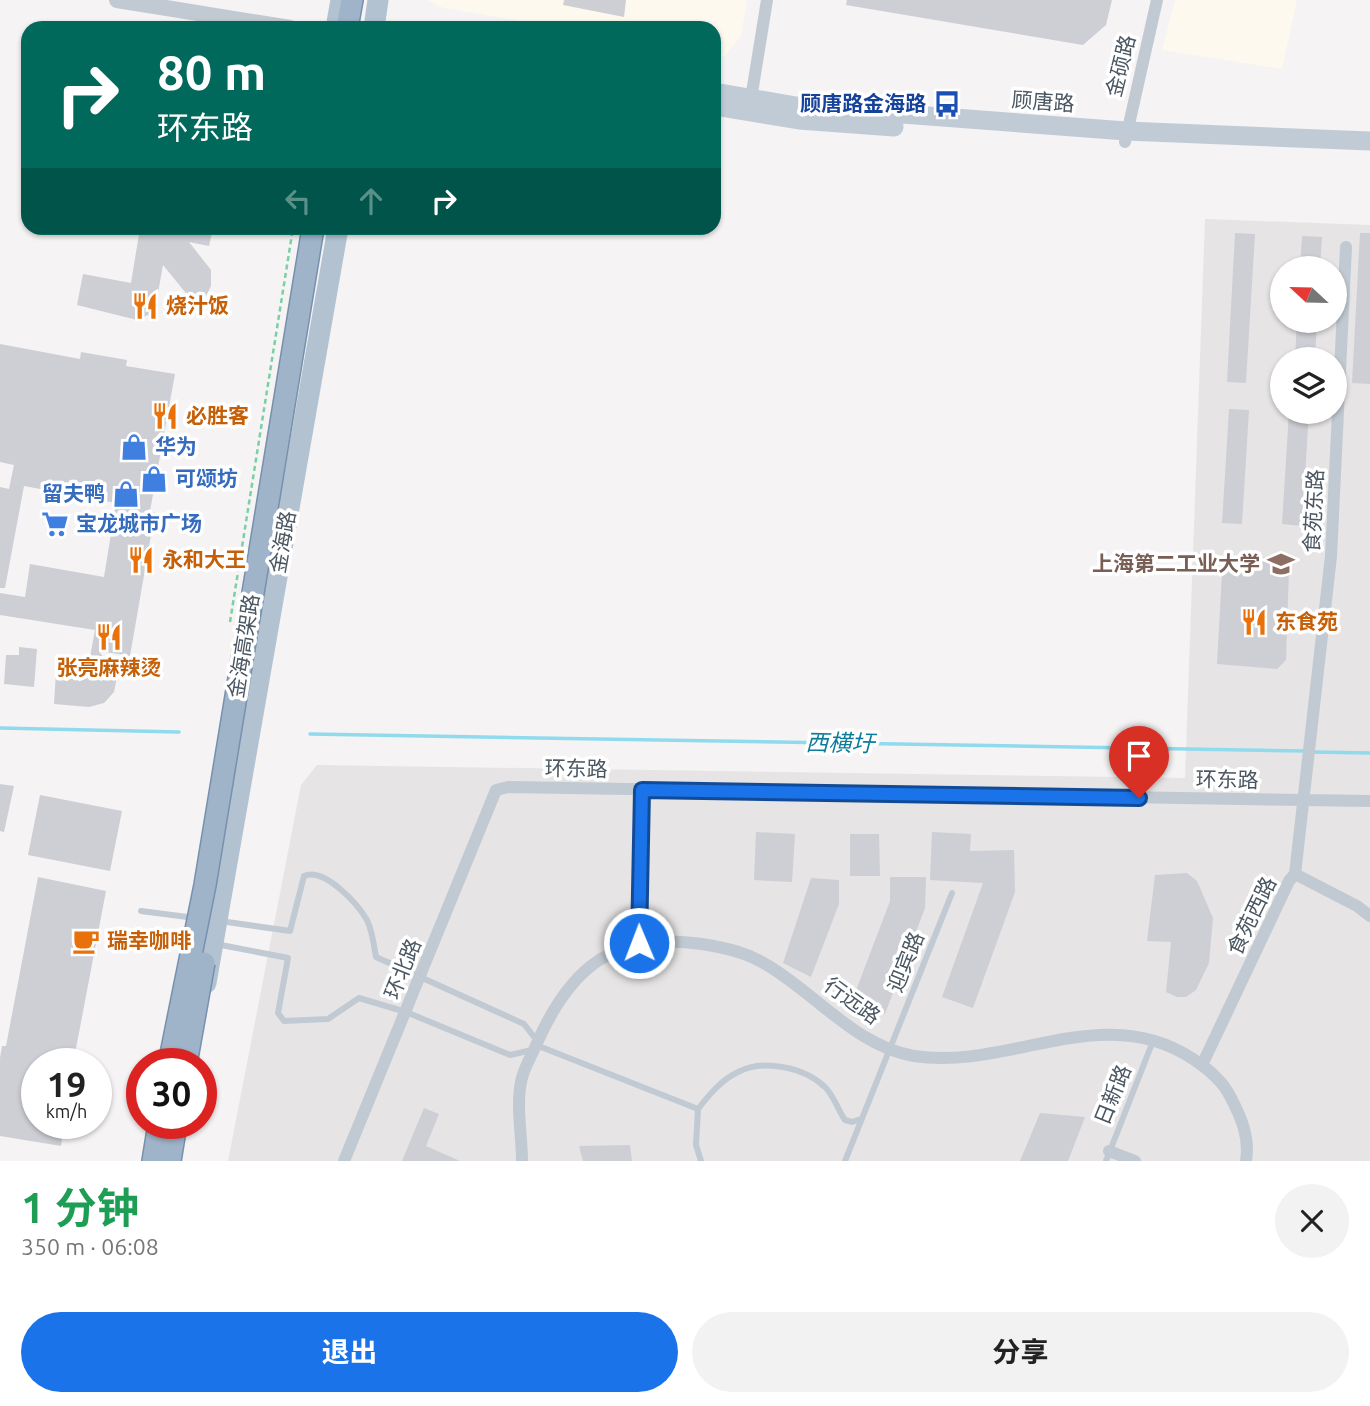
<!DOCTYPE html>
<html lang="zh">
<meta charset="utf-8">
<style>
:root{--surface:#fff;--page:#f2f2f2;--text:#222;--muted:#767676;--accent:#1a73e8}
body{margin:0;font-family:Ubuntu,"Noto Sans SC",sans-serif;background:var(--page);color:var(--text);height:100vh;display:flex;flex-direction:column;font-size:26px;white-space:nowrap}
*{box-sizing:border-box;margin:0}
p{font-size:23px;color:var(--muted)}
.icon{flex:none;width:38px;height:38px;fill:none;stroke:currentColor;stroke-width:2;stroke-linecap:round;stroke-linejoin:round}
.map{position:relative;height:1161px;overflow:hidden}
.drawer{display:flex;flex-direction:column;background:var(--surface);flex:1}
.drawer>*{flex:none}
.top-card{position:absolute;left:21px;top:21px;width:700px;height:214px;border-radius:21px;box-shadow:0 2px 5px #0004;background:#00695c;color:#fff;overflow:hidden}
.needle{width:46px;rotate:292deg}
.tools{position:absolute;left:1270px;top:256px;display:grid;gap:14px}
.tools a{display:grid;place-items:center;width:77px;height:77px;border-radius:50%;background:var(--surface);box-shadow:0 2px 5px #0004;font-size:35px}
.speed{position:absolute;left:21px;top:1048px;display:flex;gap:14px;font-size:35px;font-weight:700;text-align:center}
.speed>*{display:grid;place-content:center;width:91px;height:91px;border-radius:50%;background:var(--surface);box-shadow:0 2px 5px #0004;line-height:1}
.speed small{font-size:18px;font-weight:400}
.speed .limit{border:10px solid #d22;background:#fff;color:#111}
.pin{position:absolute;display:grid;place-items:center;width:60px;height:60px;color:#fff;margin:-72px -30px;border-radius:50% 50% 50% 0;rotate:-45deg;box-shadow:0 0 7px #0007}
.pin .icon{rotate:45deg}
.me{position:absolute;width:77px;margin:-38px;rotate:359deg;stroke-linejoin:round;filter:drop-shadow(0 0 5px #0008)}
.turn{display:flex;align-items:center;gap:24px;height:147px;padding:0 21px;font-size:32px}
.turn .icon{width:91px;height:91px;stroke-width:2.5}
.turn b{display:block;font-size:49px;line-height:60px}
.lanes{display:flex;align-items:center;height:66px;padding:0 21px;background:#0003;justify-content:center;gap:35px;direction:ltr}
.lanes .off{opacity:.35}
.round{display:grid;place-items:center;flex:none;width:74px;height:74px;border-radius:37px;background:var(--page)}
.head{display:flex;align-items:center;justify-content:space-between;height:119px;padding:0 21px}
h1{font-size:42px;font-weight:700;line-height:52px;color:#1e9e55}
.cta{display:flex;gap:14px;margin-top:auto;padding:14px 21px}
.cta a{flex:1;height:80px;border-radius:42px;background:var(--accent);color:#fff;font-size:28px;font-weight:700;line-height:80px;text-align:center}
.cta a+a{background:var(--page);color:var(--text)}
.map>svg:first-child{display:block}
</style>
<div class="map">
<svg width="1370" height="1161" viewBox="0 0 1370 1161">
<rect width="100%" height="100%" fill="#f5f3f3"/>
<!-- commercial -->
<path fill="#fdf9ef" d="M428,0h319l-6,36 -17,21 -10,-2v-27h-154l-120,-21z
M1175,0h122l-15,69 -120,-19z"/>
<!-- education -->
<path fill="#e6e4e5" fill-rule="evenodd" d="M1205,219l165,6v936h-1142l73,-376 16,-20 868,13zM1283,268h52v52h-52zM1283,359h52v52h-52z"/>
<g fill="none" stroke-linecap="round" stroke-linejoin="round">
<!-- stream -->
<path stroke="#90daee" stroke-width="3.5" d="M0,728l179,4
M310,734l995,17
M1313,752l57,1"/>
</g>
<!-- building -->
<path fill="#cdcfd5" d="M564,0h62l-2,17 -61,-12z
M847,0h265l-6,25 -23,20 -237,-40z
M140,228h73l-4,18 -20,-4 22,28v16l-5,10 -9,3 -12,-7 -22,-27 -8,45 -7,5 -11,5 -60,-15 6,-31 48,9z
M1235,233l20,1 -9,149 -19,-1z
M1360,233h10v151l-18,-1z
M1302,236l20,1 -2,31h-20z
M1297,320h20l-2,39h-20z
M0,344l80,15 1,-7 46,8 -1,6 49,8 -25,137 5,1 -25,144 -31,-5 18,26 -3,15 -10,11 -15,4 -35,-3 3,-49 33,2 5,-27 -95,-15v-22l25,4 5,-33 74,13 12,-74 -92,-17 -19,102h-5v-101l9,2 5,-24 -14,-3z
M1229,409l20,1 -7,114 -20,-1z
M1289,411h20l-7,115 -20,-2z
M1223,555l55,3 11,11 -3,91 -9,9 -60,-5z
M19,647l18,2 -3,38 -30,-3 2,-29h13z
M0,784l14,2 -10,46 -4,-1z
M40,795l82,16 -12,60 -82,-16z
M756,832l39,2 -3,48 -38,-2z
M932,832l39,2 -1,17 44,-1 1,42 -42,116 -31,-11 41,-114 -53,-3z
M850,834h29l1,42h-30z
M1187,873l10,8 16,37 -4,45 -13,27 -10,7h-9l-11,-5 5,-50 -24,-1 8,-66z
M38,877l68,14 -33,173h-36v60h27l-3,22 -61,-10v-78l2,-12h4z
M890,877h36l-1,31 -40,106 -33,-13 38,-100z
M811,878l28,2v24l-28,73 -28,-14z
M424,1108l15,6 -13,32 34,15h-58z
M1040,1113l45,4 -17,44h-48z
M630,1145l2,16h-49l-4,-15z"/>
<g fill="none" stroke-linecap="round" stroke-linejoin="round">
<defs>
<path id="trunk" d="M347,28l5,-28
M153,1161l6,-37
M170,1161l6,-37"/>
</defs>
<!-- trunk casing -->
<use href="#trunk" stroke="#7690ad" stroke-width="24"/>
<!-- path -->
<path stroke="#7ad0a6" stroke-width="2.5" stroke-dasharray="5 3.5" stroke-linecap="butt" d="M230,622l63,-394"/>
<!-- service -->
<path stroke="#c1cad2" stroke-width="6" d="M141,911l54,7
M220,921l70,10 14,-55c20,-9 53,27 63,44 5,10 7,25 9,37l148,67 14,18
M138,931l53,8
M216,944l72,14 -10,55 6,8 44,-2 31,-21 47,14 104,43 22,-5
M536,1045l162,64 -2,36 5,16
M698,1109c11,-14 23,-29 40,-37 26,-13 66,-5 87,15 9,9 13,23 20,33l7,2 9,-3
M845,1161l107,-268
M1106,1161l47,-120"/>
<!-- minor -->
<path stroke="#c1cad2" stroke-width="12" d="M750,105l17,-105
M1125,142l32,-142
M1295,874l62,32 13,10
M639,943l3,-153
M1202,1065l87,-184 6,-7 36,-318 15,-309
M1109,1151l26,10
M344,1161l152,-371 12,-3 862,14
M522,1161c0,-25 -6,-54 -1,-79 2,-13 11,-27 16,-39 34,-77 78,-112 165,-99 24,4 44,8 65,21 48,28 90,82 147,91 94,15 189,-57 279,3 15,10 29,21 37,37 11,21 20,41 16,65"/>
<!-- tertiary -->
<path stroke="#c1cad2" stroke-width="16" d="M117,0l173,28"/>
<!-- secondary -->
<path stroke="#c1cbd6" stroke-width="19" d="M714,92l82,14 330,25 244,10
M714,106l85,14 95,7"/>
<!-- primary -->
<path stroke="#b3c2d1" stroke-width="21" d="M336,28l5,-28
M374,28l4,-28
M206,983l132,-755"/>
<!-- trunk -->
<use href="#trunk" stroke="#9fb4c9" stroke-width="21"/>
<defs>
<path id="trunk-bridge" d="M169,1064l36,-179 108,-657
M186,1064l18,-101"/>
</defs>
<!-- trunk-bridge casing -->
<use href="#trunk-bridge" stroke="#7690ad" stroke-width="24" stroke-linecap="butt"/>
<!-- trunk-bridge -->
<use href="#trunk-bridge" stroke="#9fb4c9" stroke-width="21"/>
</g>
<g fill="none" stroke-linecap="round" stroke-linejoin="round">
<defs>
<path id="route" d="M639,943l3,-153 497,8"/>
</defs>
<!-- route casing -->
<use href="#route" stroke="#114b97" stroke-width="18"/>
<!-- route -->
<use href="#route" stroke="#1a73e8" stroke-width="12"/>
</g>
<!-- icons -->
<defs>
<symbol id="bus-bare" viewBox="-9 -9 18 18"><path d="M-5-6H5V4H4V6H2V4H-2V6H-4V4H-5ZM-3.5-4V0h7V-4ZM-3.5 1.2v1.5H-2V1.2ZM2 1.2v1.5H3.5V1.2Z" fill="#1a4fb4" stroke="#fff" stroke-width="2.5" paint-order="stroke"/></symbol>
<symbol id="restaurant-bare" viewBox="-9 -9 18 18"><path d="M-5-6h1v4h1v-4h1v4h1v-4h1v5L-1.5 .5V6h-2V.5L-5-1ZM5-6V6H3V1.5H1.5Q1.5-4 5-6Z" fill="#e8710a" stroke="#fff" stroke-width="2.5" paint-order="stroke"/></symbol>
<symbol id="shop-bare" viewBox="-9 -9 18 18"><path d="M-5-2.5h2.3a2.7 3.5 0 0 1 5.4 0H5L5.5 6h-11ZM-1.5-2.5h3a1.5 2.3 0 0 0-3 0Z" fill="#3f7fe0" stroke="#fff" stroke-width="2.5" paint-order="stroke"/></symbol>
<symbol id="supermarket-bare" viewBox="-9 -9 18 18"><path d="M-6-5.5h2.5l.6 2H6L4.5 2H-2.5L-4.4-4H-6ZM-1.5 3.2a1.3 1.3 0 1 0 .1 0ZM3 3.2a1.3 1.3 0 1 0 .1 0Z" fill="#3f7fe0" stroke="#fff" stroke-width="2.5" paint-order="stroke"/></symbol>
<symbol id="university-bare" viewBox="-9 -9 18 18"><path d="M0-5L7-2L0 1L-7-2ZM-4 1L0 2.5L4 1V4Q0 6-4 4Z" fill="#8d6e63" stroke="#fff" stroke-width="2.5" paint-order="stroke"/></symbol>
<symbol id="cafe-bare" viewBox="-9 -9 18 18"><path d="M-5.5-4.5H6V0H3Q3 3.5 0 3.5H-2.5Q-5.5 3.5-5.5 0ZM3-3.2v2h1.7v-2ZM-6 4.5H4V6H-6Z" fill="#e8710a" stroke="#fff" stroke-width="2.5" paint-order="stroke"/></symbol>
</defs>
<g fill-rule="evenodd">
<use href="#bus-bare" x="928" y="85" width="38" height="38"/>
<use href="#restaurant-bare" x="126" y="287" width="38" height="38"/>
<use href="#restaurant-bare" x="146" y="397" width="38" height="38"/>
<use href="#shop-bare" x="115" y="428" width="38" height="38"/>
<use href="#shop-bare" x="135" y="460" width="38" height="38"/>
<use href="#shop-bare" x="107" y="475" width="38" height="38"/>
<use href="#supermarket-bare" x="36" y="505" width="38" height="38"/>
<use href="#restaurant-bare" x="122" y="541" width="38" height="38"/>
<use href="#university-bare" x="1262" y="545" width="38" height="38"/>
<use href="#restaurant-bare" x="1235" y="603" width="38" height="38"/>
<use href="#restaurant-bare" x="90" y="618" width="38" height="38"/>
<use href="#cafe-bare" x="67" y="922" width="38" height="38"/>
</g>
<g text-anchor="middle" stroke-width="7" stroke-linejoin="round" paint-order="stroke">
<!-- street labels -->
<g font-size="21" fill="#4a5661" stroke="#fff">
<text transform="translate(1121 66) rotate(-76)" y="7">金硕路</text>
<text transform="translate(1043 102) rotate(4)" y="7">顾唐路</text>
<text transform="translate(1314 511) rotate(-87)" y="7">食苑东路</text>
<text transform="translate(283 542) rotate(-80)" y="7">金海路</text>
<text transform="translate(244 646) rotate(-81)" y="7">金海高架路</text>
<text transform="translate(576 769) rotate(1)" y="7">环东路</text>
<text transform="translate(1227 780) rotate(1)" y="7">环东路</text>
<text transform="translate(1252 916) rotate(-64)" y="7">食苑西路</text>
<text transform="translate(906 962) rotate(-68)" y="7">迎宾路</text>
<text transform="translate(403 969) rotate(-68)" y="7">环北路</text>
<text transform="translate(852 1001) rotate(36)" y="7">行远路</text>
<text transform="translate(1113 1095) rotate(-68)" y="7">日新路</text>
</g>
<!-- transit labels -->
<g font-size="21" font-weight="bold" fill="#164399" stroke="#fff" text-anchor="end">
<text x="926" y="111">顾唐路金海路</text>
</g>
<!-- food labels -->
<g font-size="21" font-weight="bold" fill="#c56008" stroke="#fff" text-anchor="start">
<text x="166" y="313">烧汁饭</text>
<text x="186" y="423">必胜客</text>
<text x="162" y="567">永和大王</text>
<text x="1275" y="629">东食苑</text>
<text x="109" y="675" text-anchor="middle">张亮麻辣烫</text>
<text x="107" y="948">瑞幸咖啡</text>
</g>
<!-- shop labels -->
<g font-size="21" font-weight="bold" fill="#366cbe" stroke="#fff" text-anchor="start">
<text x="155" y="454">华为</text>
<text x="175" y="486">可颂坊</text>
<text x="105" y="501" text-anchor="end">留夫鸭</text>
<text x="76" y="531">宝龙城市广场</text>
</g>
<!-- education labels -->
<g font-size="21" font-weight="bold" fill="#785e54" stroke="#fff" text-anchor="end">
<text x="1260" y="571">上海第二工业大学</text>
</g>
<!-- water labels -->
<g font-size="23" font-style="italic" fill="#0c7c9b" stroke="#fff">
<text transform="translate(840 743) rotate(1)" y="8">西横圩</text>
</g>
</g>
</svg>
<div class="tools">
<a><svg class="needle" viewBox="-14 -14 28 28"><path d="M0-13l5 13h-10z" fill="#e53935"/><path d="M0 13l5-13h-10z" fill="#767676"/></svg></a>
<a><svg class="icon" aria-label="layers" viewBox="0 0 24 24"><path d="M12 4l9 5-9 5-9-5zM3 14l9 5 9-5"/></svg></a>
</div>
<div class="speed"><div>19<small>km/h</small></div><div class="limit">30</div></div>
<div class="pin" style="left:1139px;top:798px;background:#d93025"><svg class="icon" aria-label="arrive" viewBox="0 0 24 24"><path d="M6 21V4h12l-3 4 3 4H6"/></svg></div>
<svg class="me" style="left:639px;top:943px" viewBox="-20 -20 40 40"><circle r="17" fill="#1a73e8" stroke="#fff" stroke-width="3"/><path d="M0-11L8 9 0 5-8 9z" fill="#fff"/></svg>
<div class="top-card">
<div class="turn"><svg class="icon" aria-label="right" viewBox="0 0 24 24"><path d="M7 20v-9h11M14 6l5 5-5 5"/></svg><div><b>80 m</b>环东路</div></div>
<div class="lanes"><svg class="icon off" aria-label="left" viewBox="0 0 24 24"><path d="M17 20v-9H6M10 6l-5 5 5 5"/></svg><svg class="icon off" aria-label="ahead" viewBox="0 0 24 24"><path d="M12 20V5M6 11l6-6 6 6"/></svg><svg class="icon" aria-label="right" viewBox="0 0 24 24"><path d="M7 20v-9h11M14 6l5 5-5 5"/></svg></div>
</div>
</div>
<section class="drawer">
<div class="head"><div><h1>1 分钟</h1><p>350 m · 06:08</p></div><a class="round"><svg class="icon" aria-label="close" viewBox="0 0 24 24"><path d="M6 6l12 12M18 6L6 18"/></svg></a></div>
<div class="cta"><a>退出</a><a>分享</a></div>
</section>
